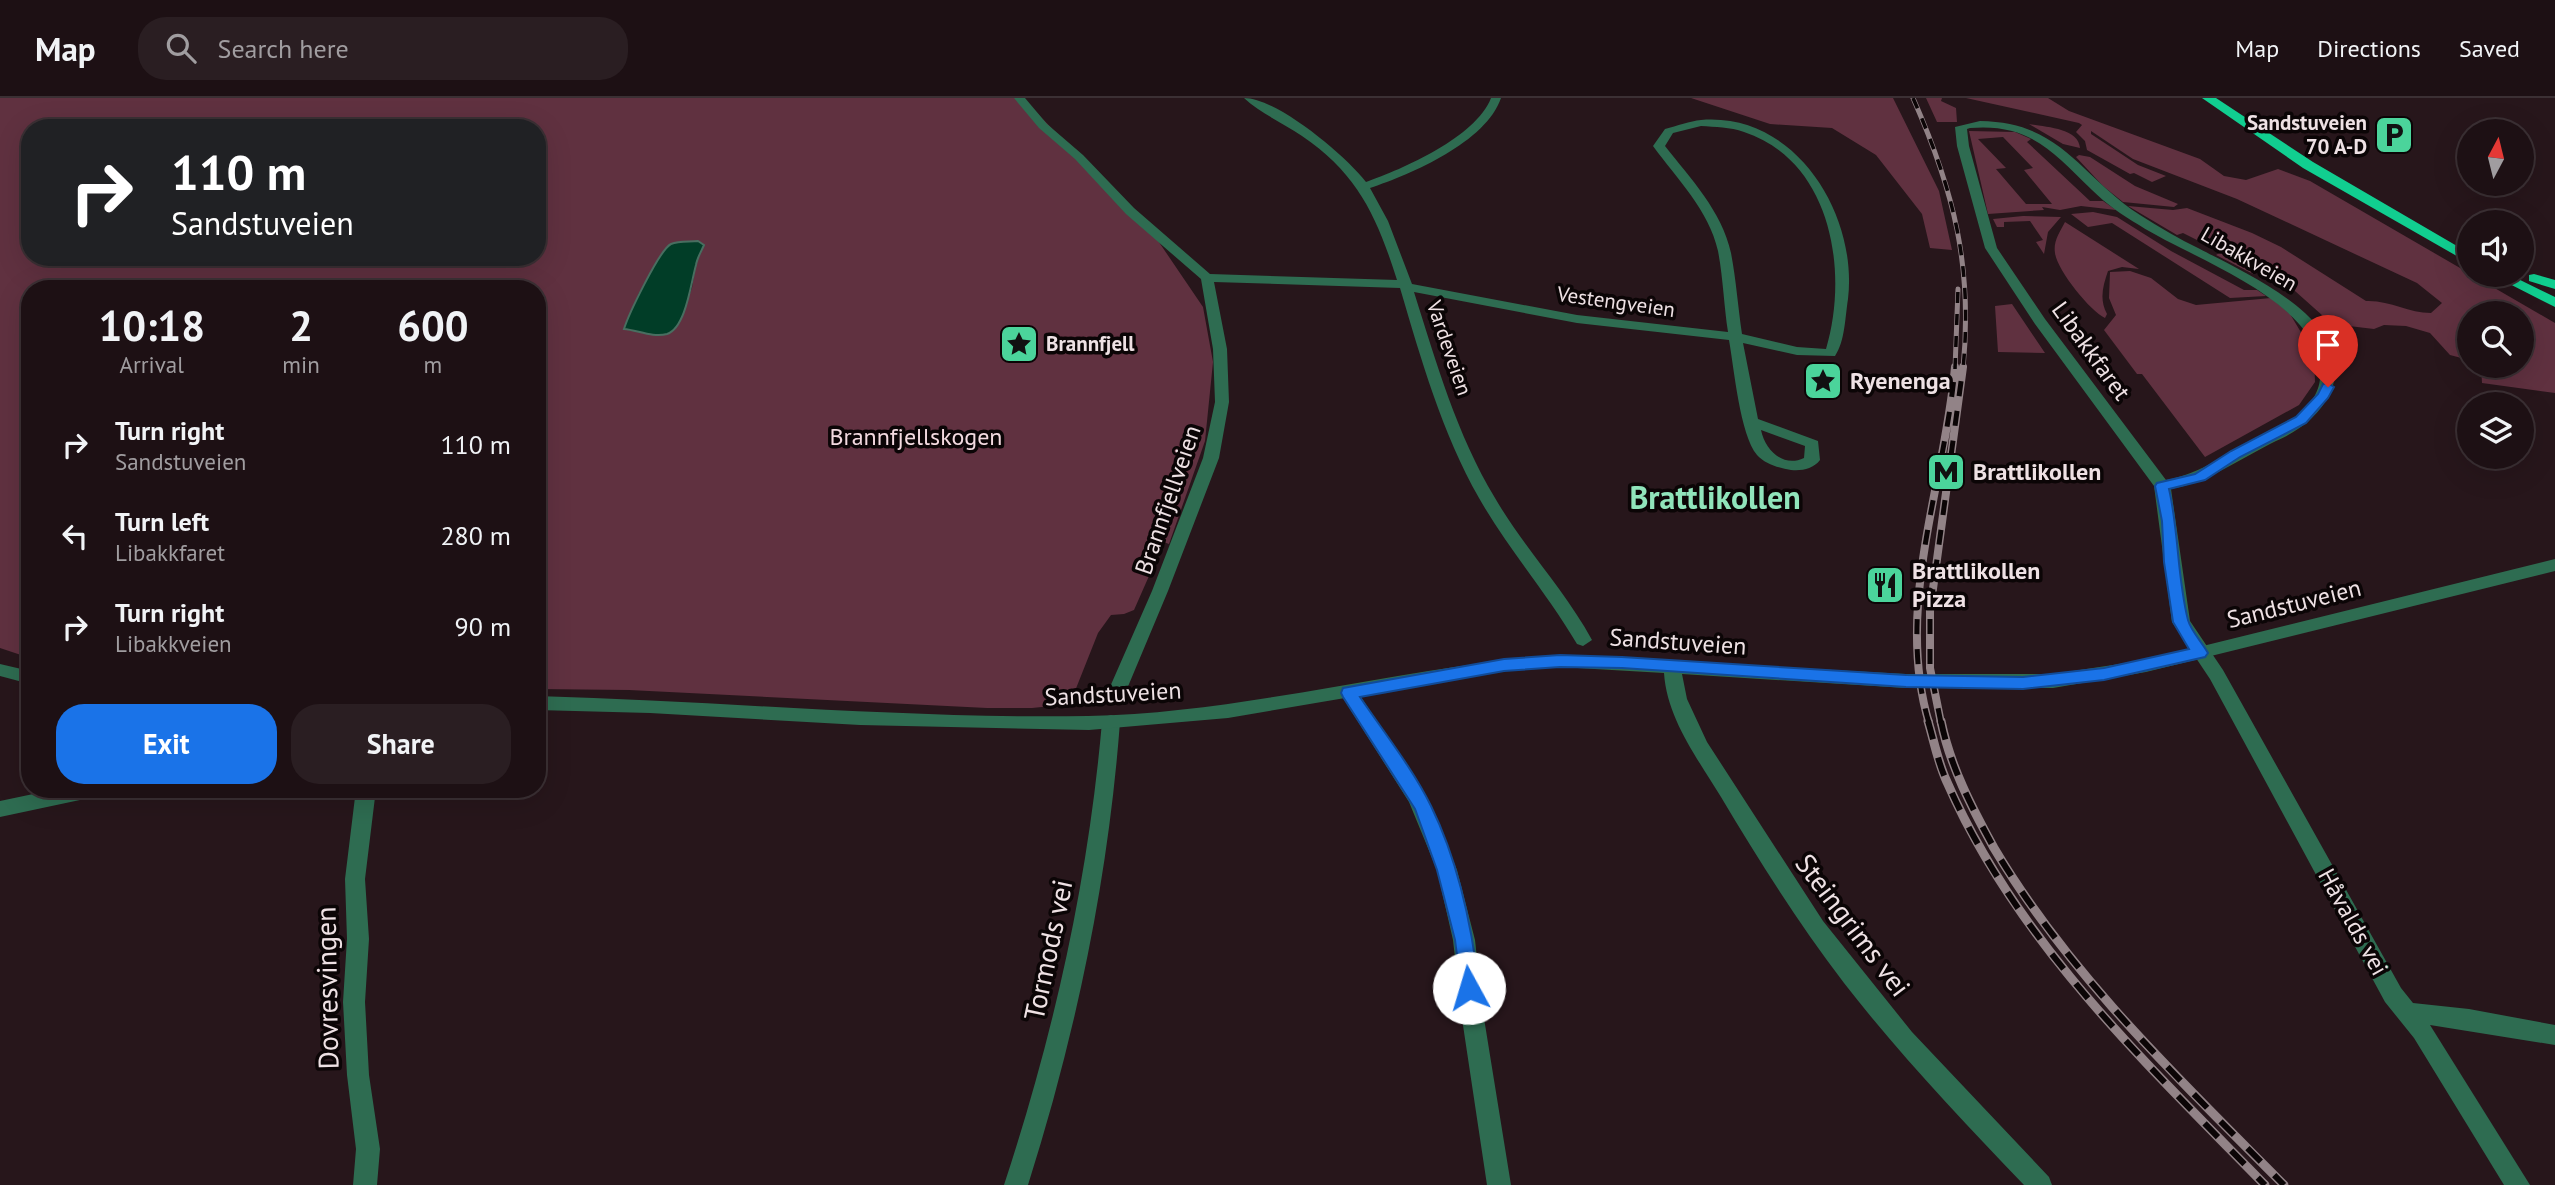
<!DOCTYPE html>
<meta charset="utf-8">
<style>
:root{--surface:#1d1014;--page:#2a1e22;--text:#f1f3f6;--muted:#a09da0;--line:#3b3034;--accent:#1a73e8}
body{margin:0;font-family:"PT Sans",sans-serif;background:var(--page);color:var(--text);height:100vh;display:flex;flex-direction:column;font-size:26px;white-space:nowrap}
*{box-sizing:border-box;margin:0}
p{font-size:23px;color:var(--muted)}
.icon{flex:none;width:38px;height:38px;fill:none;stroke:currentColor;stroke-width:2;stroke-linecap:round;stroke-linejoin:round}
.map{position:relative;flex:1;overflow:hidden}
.sheet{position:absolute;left:21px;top:182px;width:525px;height:518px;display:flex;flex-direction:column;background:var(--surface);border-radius:28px;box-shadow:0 7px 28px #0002,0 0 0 2px var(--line)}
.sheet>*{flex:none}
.guide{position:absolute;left:21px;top:21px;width:525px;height:147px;border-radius:28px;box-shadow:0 7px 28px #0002,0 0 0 2px var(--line);background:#202124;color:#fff;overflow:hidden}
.needle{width:46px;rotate:7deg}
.tools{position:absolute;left:2457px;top:21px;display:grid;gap:14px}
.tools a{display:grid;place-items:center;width:77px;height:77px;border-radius:50%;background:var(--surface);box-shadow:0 7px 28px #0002,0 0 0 2px var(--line);font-size:35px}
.pin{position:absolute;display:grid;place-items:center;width:60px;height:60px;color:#fff;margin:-72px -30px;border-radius:50% 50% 50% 0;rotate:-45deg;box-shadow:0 0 7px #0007}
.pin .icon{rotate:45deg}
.me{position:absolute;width:77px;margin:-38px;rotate:354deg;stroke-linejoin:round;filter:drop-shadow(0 0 5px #0008)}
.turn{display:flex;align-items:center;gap:24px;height:147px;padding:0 35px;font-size:32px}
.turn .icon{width:91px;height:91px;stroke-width:2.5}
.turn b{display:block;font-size:49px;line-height:60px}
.eta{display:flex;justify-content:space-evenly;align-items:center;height:119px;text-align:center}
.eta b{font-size:42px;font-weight:600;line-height:49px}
.action{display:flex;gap:14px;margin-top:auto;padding:14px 35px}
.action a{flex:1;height:80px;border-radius:28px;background:var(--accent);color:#fff;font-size:28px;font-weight:600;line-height:80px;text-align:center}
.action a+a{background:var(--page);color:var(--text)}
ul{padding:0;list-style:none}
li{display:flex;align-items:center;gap:21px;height:91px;padding:0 35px}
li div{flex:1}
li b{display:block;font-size:26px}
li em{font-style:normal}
header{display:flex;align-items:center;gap:42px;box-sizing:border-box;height:98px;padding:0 35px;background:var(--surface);border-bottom:2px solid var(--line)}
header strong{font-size:33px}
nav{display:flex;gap:38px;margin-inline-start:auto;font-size:24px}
.search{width:490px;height:63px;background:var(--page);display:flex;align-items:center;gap:18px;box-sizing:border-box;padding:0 24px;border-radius:28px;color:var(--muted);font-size:26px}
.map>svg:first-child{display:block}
</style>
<header>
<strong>Map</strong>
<div class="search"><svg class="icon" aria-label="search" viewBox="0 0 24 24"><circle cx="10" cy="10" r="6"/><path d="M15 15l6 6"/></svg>Search here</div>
<nav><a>Map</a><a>Directions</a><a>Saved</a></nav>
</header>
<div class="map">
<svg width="2555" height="1087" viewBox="0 0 2555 1087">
<rect width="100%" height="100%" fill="#27161b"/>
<!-- green -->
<path fill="#603140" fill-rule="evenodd" d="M0,0h1022l126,128 55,81 10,55 -8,79 -36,103 -11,-4 -9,36 -15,34 -10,4 -13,1 -13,18 -25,63 -12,9 -29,3h-45l-358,-18 -92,-1v-400h-507v369l-30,-10zM30,30h507v129h-507zM687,145l9,20 -4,25 -14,37 -23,10 -31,-6 15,-36 31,-49z
M1691,0h202l46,93 13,59 -22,-2 -8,-34 -46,-59 -44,-27 -62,-4z
M1926,0h16l-1,3 15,7 1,14h-20z
M1966,0h82l21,13 131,48 24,17 22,4 32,-11 32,12 245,142v70l-73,-10 -1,-17h41v-53h-53v47l-19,-5 -20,-22 -24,-7 -22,-1 -10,4 -42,-5 -47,-42 -3,-7 -23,-9 -6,8 -37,-19 5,-3 -38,-19 -6,2 -49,-29 45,4 14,-2 65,25 29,14 85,54c24,-1 42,12 65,12l11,-10 -25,-20 -180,-84 -104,-40 -42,-28v3l47,31 28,11 -14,6 -18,-9 -4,1 -43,-24 -2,-9 -9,-9 6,-7 -3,-2z
M2029,26c16,3 50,4 51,24l-17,-4z
M1969,33l46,1 16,7 -4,3 63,59h13l13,9 -35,-4 -21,4 -18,-3 2,3 -56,4zM2003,39l30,31 -9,2 28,34h-26l-30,-35 10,-1 -28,-29z
M2079,57l11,2 45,29 43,18 -4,3 -51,-5 -20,-16 -27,-29z
M2093,114l24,5 54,34 73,39h13l9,6 -36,2 -118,-75 -24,4 -17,-13z
M2023,118l38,1 -13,15 -4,22 -8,-12 7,-2 -13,-19 -26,1v5h-7l-4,-8z
M2065,124l74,47 -17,-2 -14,4c-5,15 -9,28 -1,43l-2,4c-15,-7 -48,-48 -50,-65 -2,-12 5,-21 10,-31z
M2130,173l21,7 27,21 18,6 75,-7 19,16 24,40 1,28 -16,23 -94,52 -63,-83h-5l-33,-44 12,-15 -7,-17 1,-26z
M2012,206l33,49 -47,-1 -3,-46z"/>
<!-- water -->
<path fill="#013d27" stroke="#486e60" stroke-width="2" d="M698,143l6,4c-3,7 -7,13 -8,20 -5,17 -10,63 -29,69 -14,4 -30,-4 -43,-5 4,-13 35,-79 47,-85 8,-3 19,-2 27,-3z"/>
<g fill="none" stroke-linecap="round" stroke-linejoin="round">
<!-- minor -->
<path fill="#2e6c51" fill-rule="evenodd" d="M1014,0h11l22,26 36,31 51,53 76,66 187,6c-20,-63 -39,-106 -95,-144 -19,-13 -42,-23 -58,-38 33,0 101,57 122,84 37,-13 110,-45 125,-84h10c-15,44 -89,76 -131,90l18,33 24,63 165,31 151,17c-4,-26 -5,-55 -10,-81 -9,-41 -41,-72 -65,-105l12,-17c12,-3 25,-8 36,-9 95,-8 157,95 147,179 -3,19 -3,42 -13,57l-38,-1 -54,-12 15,76 60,22 2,19c-7,9 -18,11 -29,10 -12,-2 -26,-6 -34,-15 -17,-20 -23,-87 -28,-115l-152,-17 -163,-31c22,70 43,143 81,206 29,50 69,91 97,142l-9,6 -6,-2c-30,-51 -69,-95 -98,-146 -37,-65 -58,-139 -79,-210l-186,-6 13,67 2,53 -10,56 -51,133 -44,105 -3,5h-12l-3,-5 46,-105 51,-133 12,-56 -2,-53 -12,-70 -75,-65 -51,-55 -36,-31zM1701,28c14,1 29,1 43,6 88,29 105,140 82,217l-29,-2 -55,-13c-4,-27 -6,-55 -11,-81 -9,-42 -41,-75 -66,-107l8,-13zM1761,332l44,16 -1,12c-21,10 -39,-8 -43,-28z
M1980,23c82,1 99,54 160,94 19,12 39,24 60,34 45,24 162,74 130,144 -11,23 -31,38 -54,48 -35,17 -67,41 -105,48l19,132 33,49 178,318 12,15 56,6 86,16v20l-125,-20 100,160h-26l-90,-147 -29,-36 -175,-323 -38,-57 -18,-136 -119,-162 -50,-76 -28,-102 -2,-19zM1970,30c60,-5 83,24 122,62 14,14 30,25 47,35 54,35 187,77 181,154 -3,29 -34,47 -58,57 -32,15 -61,38 -96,44l-121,-161 -48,-71 -28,-102 -2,-17z
M1349,588l6,2 70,106 32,76 18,70 8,72 28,173h-24l-26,-173 -8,-72 -16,-70 -28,-68 -69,-109 3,-5z
M1111,617l7,2 2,5c-12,159 -44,311 -92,463h-24c50,-152 84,-304 98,-463l2,-5z
M57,691h47l-3,5 -7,3 -94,20v-16z
M356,691h20l-11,90 4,60 -4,63 4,73 11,74 -3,36h-24l3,-36 -9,-74 -4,-73 4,-63 -2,-60z"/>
<!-- tertiary -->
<path fill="#2e6c51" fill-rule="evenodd" d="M2555,461v12l-409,101 -93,16h-147l-224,-14 5,25 20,43 116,179 89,111 137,145 3,8h-28c-62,-65 -125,-131 -180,-202 -45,-59 -85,-122 -123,-186 -23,-38 -54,-78 -57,-124l-104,-6 -56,4 -276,47 -139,12 -229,-5 -210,-12 -113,-3v-14c184,5 367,23 551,20 159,-3 314,-50 472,-61l346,19h147l93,-14z
M0,566l30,7v13l-30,-8z"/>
<!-- trunk -->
<path fill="#11ce90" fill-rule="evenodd" d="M2202,0h14l97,64 156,91v10l-166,-95z
M2534,176l21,6v9l-26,-8v-6z
M2492,177h18l45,22v10z"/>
<defs>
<path id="rail-far2" d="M1913,0c41,93 60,169 50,271
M1955,271l3,-80"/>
<path id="rail-far1" d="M1929,625c-35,-117 16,-239 26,-356
M1941,625l-11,-55v-57l33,-244"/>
<path id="rail" d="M1928,623c6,20 10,42 19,61 69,159 199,281 318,403
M1941,623c9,45 31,87 53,127 76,128 186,232 290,337"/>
</defs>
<!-- rail-far2 casing -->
<use href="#rail-far2" stroke="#928387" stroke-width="5"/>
<!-- rail-far1 casing -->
<use href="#rail-far1" stroke="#928387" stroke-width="8"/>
<!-- rail casing -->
<use href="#rail" stroke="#928387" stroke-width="9"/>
<!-- rail-far2 -->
<use href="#rail-far2" stroke="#0b0506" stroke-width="3.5" stroke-dasharray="11" stroke-linecap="butt"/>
<!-- rail-far1 -->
<use href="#rail-far1" stroke="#0b0506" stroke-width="5" stroke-dasharray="15" stroke-linecap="butt"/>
<!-- rail -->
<use href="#rail" stroke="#0b0506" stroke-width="6" stroke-dasharray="19" stroke-linecap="butt"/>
</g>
<!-- route -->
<path fill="#1a73e8" stroke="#114b97" stroke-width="2" d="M2328,285l6,4 -6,11 -22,25 -66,34 -35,23 -36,9c10,43 8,88 19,131 3,11 14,22 20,33l-3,4 -101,23 -81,9 -117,-2 -284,-19 -62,-1 -56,4 -144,26c23,34 53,72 71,109 28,57 41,120 48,182l-3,6 -7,3 -7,-3 -7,-54 -18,-70 -22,-61 -72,-112 -2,-4 2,-5 161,-29 56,-4 62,2 284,18 117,2 81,-9 85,-19 -16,-27 -9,-60 -2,-41 -7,-35 2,-3 38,-9 36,-23 65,-34 22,-23 5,-10z"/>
<!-- icons -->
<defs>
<symbol id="parking-square" viewBox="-11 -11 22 22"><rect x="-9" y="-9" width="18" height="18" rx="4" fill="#4bd49b" stroke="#0b0506"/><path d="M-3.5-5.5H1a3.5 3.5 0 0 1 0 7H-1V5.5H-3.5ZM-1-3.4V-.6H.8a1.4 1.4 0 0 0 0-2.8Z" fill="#111"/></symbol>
<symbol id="sight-square" viewBox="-11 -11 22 22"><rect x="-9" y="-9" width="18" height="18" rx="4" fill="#4bd49b" stroke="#0b0506"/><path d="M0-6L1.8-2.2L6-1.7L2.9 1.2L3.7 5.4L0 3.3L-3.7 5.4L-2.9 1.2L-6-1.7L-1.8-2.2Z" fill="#111"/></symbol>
<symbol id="metro-square" viewBox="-11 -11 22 22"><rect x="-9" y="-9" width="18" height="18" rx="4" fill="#4bd49b" stroke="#0b0506"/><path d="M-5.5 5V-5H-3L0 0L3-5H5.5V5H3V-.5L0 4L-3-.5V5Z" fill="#111"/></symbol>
<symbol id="restaurant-square" viewBox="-11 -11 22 22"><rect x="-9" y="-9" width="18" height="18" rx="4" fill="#4bd49b" stroke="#0b0506"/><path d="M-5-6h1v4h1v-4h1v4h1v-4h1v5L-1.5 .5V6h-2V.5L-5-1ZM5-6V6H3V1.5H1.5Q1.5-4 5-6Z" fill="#111"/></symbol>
</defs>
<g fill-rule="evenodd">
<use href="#parking-square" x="2372" y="15" width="44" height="44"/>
<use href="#sight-square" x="997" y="224" width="44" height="44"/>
<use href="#sight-square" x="1801" y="261" width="44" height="44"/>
<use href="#metro-square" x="1924" y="352" width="44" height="44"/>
<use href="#restaurant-square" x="1863" y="465" width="44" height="44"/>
</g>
<g text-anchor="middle" stroke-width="7" stroke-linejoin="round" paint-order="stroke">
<!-- far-poi labels -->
<g font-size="21" font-weight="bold" fill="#eee1e4" stroke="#0b0506" text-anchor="end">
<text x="2367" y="32">Sandstuveien<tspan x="2367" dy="24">70 A-D</tspan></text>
<text x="1046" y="253" text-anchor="start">Brannfjell</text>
</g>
<!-- far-street labels -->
<g font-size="21" fill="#eee1e4" stroke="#0b0506">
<text transform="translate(2249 161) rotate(30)" y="7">Libakkveien</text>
<text transform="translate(1616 204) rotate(8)" y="7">Vestengveien</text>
<text transform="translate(1449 250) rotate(71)" y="7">Vardeveien</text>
</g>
<!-- street labels -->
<g font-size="24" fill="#eee1e4" stroke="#0b0506">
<text transform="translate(2091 253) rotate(54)" y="8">Libakkfaret</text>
<text transform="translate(1168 402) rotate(-71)" y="8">Brannfjellveien</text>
<text transform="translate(2294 506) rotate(-14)" y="8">Sandstuveien</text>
<text transform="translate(1678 544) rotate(4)" y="8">Sandstuveien</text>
<text transform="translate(1113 596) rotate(-3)" y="8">Sandstuveien</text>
<text transform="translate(2353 824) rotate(61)" y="8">Håvalds vei</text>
</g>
<!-- poi labels -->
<g font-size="24" font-weight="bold" fill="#eee1e4" stroke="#0b0506" text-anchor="start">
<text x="1850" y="291">Ryenenga</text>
<text x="1973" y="382">Brattlikollen</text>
<text x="1912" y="481">Brattlikollen<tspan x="1912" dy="28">Pizza</tspan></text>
</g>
<!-- park labels -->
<g font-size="24" fill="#f3dae0" stroke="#0b0506">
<text x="916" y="347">Brannfjellskogen</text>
</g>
<!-- near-street labels -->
<g font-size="28" fill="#eee1e4" stroke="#0b0506">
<text transform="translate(1853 827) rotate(53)" y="10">Steingrims vei</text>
<text transform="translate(1048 852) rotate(-78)" y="10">Tormods vei</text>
<text transform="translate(327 890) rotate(-91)" y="10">Dovresvingen</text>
</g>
<!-- district labels -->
<g font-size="32" font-weight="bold" fill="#90e4bb" stroke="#0b0506">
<text x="1715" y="411">Brattlikollen</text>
</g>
</g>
</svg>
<div class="tools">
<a><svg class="needle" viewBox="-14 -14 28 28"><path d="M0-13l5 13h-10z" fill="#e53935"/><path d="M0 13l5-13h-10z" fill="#a09da0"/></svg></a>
<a><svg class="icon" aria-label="sound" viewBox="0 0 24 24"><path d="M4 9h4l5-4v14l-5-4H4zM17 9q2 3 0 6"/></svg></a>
<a><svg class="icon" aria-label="search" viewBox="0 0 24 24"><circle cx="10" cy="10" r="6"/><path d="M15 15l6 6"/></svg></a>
<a><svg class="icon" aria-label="layers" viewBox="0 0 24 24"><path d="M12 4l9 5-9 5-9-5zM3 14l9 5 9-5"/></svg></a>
</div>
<div class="pin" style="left:2328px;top:289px;background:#d93025"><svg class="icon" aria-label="arrive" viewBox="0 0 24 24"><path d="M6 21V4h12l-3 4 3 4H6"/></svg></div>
<svg class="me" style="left:1469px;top:890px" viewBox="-20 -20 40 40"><circle r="19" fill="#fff"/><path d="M0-13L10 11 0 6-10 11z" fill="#1a73e8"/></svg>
<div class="guide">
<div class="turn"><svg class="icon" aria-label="right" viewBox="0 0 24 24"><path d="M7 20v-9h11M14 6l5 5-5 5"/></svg><div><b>110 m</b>Sandstuveien</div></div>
</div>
<section class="sheet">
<div class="eta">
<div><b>10:18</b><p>Arrival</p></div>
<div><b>2</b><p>min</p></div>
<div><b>600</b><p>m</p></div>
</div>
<ul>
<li><svg class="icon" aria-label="right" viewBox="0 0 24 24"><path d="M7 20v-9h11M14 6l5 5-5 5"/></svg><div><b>Turn right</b><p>Sandstuveien</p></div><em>110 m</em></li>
<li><svg class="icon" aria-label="left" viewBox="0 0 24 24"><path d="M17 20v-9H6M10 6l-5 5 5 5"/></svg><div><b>Turn left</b><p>Libakkfaret</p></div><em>280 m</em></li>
<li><svg class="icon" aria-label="right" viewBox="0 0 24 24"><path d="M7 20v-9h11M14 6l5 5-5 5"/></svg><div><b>Turn right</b><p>Libakkveien</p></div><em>90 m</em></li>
</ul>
<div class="action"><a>Exit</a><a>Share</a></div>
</section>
</div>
